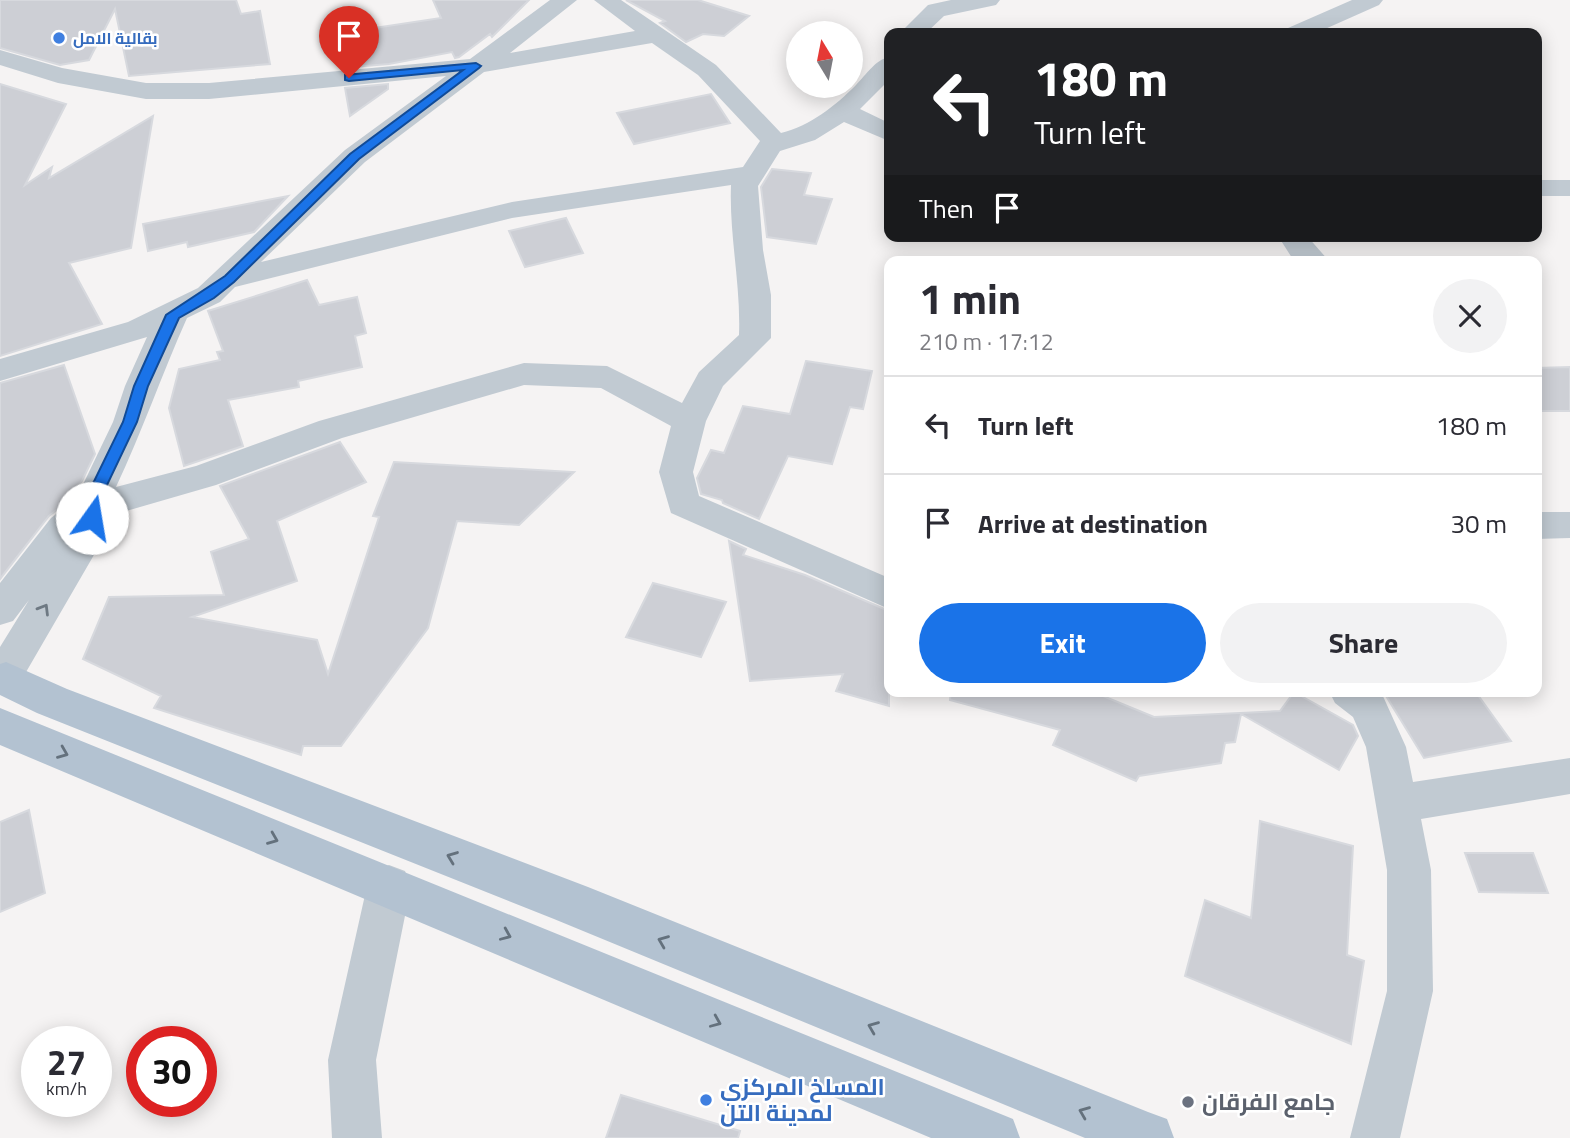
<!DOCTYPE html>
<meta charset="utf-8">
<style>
:root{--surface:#fff;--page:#f2f2f3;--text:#2b2b33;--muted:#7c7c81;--line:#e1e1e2;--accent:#1a73e8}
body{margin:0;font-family:"Titillium Web",Cairo,sans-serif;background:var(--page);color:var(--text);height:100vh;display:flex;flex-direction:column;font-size:26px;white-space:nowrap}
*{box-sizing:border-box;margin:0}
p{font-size:23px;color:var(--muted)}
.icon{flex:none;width:38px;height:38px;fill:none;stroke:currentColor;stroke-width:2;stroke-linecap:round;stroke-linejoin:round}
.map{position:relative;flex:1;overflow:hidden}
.side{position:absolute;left:884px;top:256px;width:658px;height:441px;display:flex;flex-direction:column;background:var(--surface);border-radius:14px;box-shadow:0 4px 18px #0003}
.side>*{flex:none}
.hud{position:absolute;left:884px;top:28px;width:658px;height:214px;border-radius:14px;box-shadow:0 4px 18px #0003;background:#202124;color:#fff;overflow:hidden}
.needle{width:46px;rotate:350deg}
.buttons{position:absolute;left:786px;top:21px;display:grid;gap:14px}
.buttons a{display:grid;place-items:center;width:77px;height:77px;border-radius:50%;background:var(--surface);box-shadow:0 4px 18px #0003;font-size:35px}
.speed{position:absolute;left:21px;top:1026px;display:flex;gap:14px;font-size:35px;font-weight:700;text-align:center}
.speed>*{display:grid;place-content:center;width:91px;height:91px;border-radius:50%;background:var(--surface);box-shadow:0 4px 18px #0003;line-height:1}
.speed small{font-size:18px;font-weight:400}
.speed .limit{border:10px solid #d22;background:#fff;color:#111}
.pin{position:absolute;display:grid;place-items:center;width:60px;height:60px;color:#fff;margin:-72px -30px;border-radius:50% 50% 50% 0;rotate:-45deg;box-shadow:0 0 7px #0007}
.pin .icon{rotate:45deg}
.me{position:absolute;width:77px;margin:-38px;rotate:13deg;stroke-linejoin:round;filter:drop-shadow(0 0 5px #0008)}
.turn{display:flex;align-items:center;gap:24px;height:147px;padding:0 35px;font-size:32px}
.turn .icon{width:91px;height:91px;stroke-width:2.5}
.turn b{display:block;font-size:49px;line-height:60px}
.then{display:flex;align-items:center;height:66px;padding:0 35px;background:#0003;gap:14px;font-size:26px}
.round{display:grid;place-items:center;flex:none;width:74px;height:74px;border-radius:37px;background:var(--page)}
.summary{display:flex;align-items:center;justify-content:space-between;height:119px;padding:0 35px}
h1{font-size:42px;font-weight:700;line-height:52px}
.primary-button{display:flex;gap:14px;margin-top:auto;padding:14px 35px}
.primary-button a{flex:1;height:80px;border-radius:42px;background:var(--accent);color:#fff;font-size:28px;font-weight:700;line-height:80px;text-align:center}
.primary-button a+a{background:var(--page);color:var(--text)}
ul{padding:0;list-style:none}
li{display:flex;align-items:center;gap:21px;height:98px;padding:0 35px;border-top:2px solid var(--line)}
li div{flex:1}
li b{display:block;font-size:26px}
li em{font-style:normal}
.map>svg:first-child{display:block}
</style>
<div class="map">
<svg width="1570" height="1138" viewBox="0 0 1570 1138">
<rect width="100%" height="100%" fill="#f5f3f3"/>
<!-- building -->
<path fill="#cdcfd5" stroke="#d7d9de" stroke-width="2" d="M0,0h236l5,14 19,-3 10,53 -141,12 -14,-67 -26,51 -29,5 -60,-17z
M433,0h96l-37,37 -2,-3 -31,23 -4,1 -3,-6 -63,12 -48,4 -7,-34 107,-16z
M626,0h72l51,16 -25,20 -21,-2 -17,8 -26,-19 5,-2z
M0,84l66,20 -41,81 27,-18 -3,11 104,-62 -22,132 -62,15 33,61 -102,32z
M388,84v5l-38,27 -5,-28z
M711,94l19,29 -96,21 -17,-31z
M772,169l39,4 -7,22 28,4 -16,45 -49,-7 -6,-50z
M288,196l-34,36 -66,15 -1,-5 -39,9 -5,-27z
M566,218l17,35 -58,14 -16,-36z
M307,280l12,25 38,-8 9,36 -11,3 7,31 -64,14 1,6 -71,13 15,46 -59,20 -15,-58 10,-39 41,-9 -3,-8 6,-1 -15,-40z
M806,361l66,10 -9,38 -13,-2 -18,57 -44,-8 -29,63 -36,-16 -1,-3 -21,-6 -4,-16 14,-28 13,3 19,-47 47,8z
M64,365l31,89 -13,27 -19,24 -14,11 -49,63v-196z
M1570,367v44h-34v-43z
M340,442l26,40 -89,39 20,60 -105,36 125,23 11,34 51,-157 -6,-1 21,-54 180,10 -55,53 -62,-4 -29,107 -87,118h-38l-2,9 -147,-47 7,-12 -78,-37 26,-62 115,-2 -13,-43 38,-13 -29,-53z
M729,541l17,8 -3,6 62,20 84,36v95l-53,-15 7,-17 -93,7z
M653,583l73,19 -25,55 -75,-20z
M951,691h140l63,26 126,-6 14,-19 59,33 5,11 -19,34 -98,-56 -6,28 -10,1 -4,20 -82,13 -3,5 -83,-36 7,-15 -110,-30z
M1383,691h92l36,50 -87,17z
M29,810l16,83 -45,19v-90z
M1260,821l93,25 -6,109 17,6 -13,83 -166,-68 20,-76 46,18z
M1465,853h68l15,40 -69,-1z
M621,1095l119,36 -2,7h-132z"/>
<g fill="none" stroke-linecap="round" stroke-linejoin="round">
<!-- minor -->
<path fill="#c1cad2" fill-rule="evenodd" d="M550,0h27l-67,53 125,-22 -41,-31h27l95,65 65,68c29,-7 54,-27 75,-48 10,-10 19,-25 33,-28v23l-29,29 29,14v18l-45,-19 -29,18 -35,11 -22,35 5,64 8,45v43l-48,48 -17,35 -13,51 6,24 190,82v31l-218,-96 -12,-41 12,-46 -70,-38 -77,-3 -182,53 -126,47 -107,31 -11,32 -76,131 -14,5 -8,-3v-34l29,-47 -16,21 -13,4v-42l51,-65 25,-19 37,-77 12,-36 22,-49 -147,44v-22l128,-37 70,-34 147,-138 101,-74 -237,23h-63l-88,-16 -58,-18v-15l62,18 84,15h63l261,-24zM652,43l46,32 62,66 -17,26 -231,35 -251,60 104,-100 119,-90zM731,185c-2,50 10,100 8,150l-40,37 -17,31 -75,-37 -83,-3 -205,58 -123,45 -80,21c26,-55 46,-113 71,-169l33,-16 15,-15 277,-69z
M951,0h49l-4,5 -52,11 -18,17h-26l28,-28z
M1352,0h31l-4,5 -63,28h-31l3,-5z
M1536,180h34v16h-34z
M1278,236h29l22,25h-35z
M1536,512h34v26l-34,1z
M1329,691h50l3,3 24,53 7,35 157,-24v36l-149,25 10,51 2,121 -33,147h-50l37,-147v-121l-21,-123 -13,-30 -18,-14z
M389,865l16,6 6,15 -35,174 6,78h-50l-4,-78 39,-174 6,-15z"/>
<!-- major -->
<path fill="#b3c2d1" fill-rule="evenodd" d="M6,662l61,27 521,198 560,225 19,7 7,19h-89l-531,-219 -517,-206 -37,-18v-31z
M0,708l1013,411 7,19h-89l-931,-393z"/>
</g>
<!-- one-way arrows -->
<defs><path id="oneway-chevron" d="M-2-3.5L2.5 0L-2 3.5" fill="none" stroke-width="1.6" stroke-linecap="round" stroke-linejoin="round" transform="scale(1.75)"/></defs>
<use stroke="#6e7983" href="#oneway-chevron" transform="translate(44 609) rotate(-59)"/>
<g stroke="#64717d">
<use href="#oneway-chevron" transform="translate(63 753) rotate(22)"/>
<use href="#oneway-chevron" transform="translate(273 839) rotate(22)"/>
<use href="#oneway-chevron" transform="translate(452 857) rotate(-159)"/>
<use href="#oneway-chevron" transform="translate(506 935) rotate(23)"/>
<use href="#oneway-chevron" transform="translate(663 941) rotate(-158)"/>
<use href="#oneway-chevron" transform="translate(716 1022) rotate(23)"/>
<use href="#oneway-chevron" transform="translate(873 1027) rotate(-158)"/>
<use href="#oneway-chevron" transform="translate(1084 1112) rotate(-158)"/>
</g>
<!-- route -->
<path fill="#1a73e8" stroke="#114b97" stroke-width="2" d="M476,63l5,3 -2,2 -120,91 -125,123 -20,16 -35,20 -31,68 -11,36 -41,86 3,10 -2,4h-11l-5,-14 42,-86 11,-36 32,-71 59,-39 125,-122 113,-84 -114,11 -4,-1v-5z"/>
<!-- markers -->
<g fill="#3f7fe0" stroke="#fff" stroke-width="2.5">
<circle cx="59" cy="38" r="7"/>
<circle cx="706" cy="1100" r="7"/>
</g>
<circle fill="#6b7280" stroke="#fff" stroke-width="2.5" cx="1188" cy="1102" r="7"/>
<g text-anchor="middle" stroke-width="5" stroke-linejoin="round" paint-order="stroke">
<!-- far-shop labels -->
<g font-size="16" font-weight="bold" fill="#366cbe" stroke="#fff" text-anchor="start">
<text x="73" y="44">بقالية الامل</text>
</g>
<!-- near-shop labels -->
<g font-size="23" font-weight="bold" fill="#366cbe" stroke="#fff" text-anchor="start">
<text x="720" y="1095">المسلخ المركزي<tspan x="720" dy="26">لمدينة التل</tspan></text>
</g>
<!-- near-worship labels -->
<g font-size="23" font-weight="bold" fill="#5b616d" stroke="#fff" text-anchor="start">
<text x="1202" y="1110">جامع الفرقان</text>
</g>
</g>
</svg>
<div class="buttons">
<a><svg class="needle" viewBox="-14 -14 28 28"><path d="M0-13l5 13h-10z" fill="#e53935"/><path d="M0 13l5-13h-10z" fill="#7c7c81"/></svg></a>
</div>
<div class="speed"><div>27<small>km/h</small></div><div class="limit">30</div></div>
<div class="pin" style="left:349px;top:78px;background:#d93025"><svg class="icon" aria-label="arrive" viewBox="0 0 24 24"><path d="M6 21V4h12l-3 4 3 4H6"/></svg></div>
<svg class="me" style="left:92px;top:518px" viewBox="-20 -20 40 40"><circle r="19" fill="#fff"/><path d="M0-13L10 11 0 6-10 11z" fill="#1a73e8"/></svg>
<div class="hud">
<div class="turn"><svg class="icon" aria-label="left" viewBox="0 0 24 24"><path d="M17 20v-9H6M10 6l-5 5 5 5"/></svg><div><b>180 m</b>Turn left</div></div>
<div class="then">Then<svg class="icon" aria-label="arrive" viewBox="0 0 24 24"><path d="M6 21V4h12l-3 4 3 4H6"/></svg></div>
</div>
<section class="side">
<div class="summary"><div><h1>1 min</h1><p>210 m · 17:12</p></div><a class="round"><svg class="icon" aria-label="close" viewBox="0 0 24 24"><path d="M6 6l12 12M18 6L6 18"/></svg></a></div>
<ul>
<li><svg class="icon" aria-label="left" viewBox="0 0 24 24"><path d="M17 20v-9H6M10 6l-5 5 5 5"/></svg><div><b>Turn left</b></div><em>180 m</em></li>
<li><svg class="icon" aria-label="arrive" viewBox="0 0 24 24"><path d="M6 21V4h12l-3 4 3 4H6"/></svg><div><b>Arrive at destination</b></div><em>30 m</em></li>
</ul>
<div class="primary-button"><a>Exit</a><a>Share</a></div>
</section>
</div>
